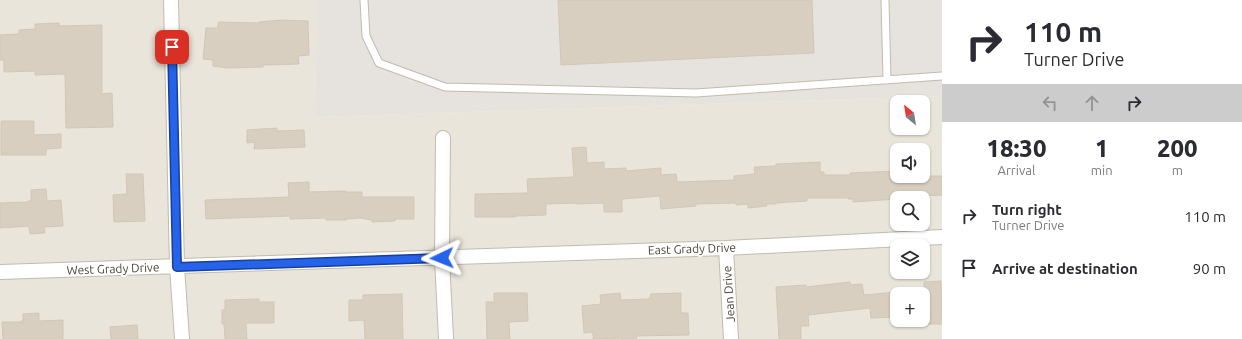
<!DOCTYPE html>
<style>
:root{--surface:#fff;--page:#f7f7f7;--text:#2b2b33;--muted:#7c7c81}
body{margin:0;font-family:Ubuntu,sans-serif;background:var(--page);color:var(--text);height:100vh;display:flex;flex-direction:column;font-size:15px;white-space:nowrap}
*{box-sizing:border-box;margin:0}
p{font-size:13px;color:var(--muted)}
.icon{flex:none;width:22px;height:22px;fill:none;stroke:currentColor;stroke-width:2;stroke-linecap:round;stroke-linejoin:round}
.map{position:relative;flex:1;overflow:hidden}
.drawer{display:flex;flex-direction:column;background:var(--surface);width:300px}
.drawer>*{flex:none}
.banner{background:#fff;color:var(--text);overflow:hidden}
.needle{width:26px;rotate:330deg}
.buttons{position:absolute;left:890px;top:95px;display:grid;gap:8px}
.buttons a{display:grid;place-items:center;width:40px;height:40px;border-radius:8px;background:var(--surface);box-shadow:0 1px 3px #0004;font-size:20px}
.pin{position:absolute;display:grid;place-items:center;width:34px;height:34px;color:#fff;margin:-17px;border-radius:8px;box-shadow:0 2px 6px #0006}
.me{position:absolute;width:44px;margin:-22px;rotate:268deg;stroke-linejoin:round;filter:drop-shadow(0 0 3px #0008)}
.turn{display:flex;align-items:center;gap:14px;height:84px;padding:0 16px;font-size:18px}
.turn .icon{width:52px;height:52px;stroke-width:2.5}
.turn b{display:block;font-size:28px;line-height:34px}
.lanes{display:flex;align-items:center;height:38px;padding:0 16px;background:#0003;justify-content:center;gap:20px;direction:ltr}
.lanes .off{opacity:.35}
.eta{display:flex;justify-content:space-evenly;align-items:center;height:68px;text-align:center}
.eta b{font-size:24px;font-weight:800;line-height:28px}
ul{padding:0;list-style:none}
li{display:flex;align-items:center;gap:12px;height:52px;padding:0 16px}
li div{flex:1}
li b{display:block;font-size:15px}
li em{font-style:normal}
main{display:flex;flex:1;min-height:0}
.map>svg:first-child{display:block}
</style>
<main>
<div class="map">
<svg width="942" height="339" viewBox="0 0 942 339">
<rect width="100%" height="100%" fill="#f6f3ec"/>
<!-- residential -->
<path fill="#eae5da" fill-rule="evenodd" d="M0,0h317l-2,117 627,-21v243h-942zM897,102h26v26h-26zM897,150h26v26h-26zM897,198h26v26h-26zM897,246h26v26h-26zM897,294h26v26h-26z"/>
<!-- industrial -->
<path fill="#e6e2dd" d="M317,0h625v96l-627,21z"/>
<!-- building -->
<path fill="#d8cfc1" stroke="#d3c7b4" d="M558,0h254l2,53 -253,12z
M281,20l27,1 1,34 -11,1 1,8 -36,1v2l-35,1 -15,-2v-6l-10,-1 3,-31h12v-6l41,1v-1z
M59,23v3l43,-1v69l10,-1 1,34 -47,1 -1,-54 -30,1v-4l-31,1v-12h-4v-25l19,-1v-4l16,-1v-5z
M1,121h33v14l27,-1v14l-15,1v6h-45z
M277,128v3l27,-1 1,17 -51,2 1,-7 -8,1v-13z
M586,147l1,16 17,-1v7l22,-1v3l35,-3v7l15,-1 1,8 57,-2v-4l21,-2 -1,-7 22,-1v-2l44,-2v10h4v3h26v-2l47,-2v5h45v19l-21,1v2h-24v1l-44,3v-3h-5v-1h-41v3l-31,2v1h-10l1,2 -19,2v-4l-12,1v-2l-40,1v2l-35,3 -1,-13 -38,3v13h-18v-9l-28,1v-1l-30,1v11l-30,1v1h-41v-23l53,-1 -1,-14 47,-2 -2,-29z
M126,174h17l2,47 -31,1 -1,-27 14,-1z
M309,182v10l37,-1v1h16v5h52v22h-19v2l-23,1v-2l-12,-2 -14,1v1h-20v-2l-36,1v-3l-84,3 -1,-19 84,-3 -1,-14z
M46,189l1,12 14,-1 2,26 -19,1 1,6 -15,1 -1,-8 -29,2v-25l28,-1v-1h3v-11z
M941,281l1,43h-17l-1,-42z
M850,282l1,3 11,-1 2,11 33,-3v25l-26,1 -1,-10 -62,7 1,11h-8v13h-22l-3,-52 30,-2v2z
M494,293h33l1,28 -19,1 1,17h-23l-1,-37h8z
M620,293l1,7 29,-1 1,-5 30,-1v20h7l1,22 -53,1 1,3h-15v-1l-29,1v-7l-9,1 -2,-27 19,-2 -1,-9z
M402,294l1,45h-38l-1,-19 -15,1v-21h14v-5z
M259,299v3h15v21h-28l1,16h-22l-1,-15h-2v-14h3v-10z
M39,313v8l24,-1v19h-60l-1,-17h20v-2h1v-6z
M137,325l1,14h-27l-1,-12z"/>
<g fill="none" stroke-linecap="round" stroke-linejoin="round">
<defs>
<path id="service" d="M364,0l2,36 13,27 66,24 251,6 246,-17
M885,0l2,80"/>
<path id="minor" d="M171,0l6,267 5,72
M443,138l-1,120 4,81
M726,248l5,91
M0,272l726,-24 216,-11"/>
</defs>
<!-- service casing -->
<use href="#service" stroke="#c2bbae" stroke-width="9"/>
<!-- minor casing -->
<use href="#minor" stroke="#c2bbae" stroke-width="16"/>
<!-- service -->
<use href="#service" stroke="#fff" stroke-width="7"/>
<!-- minor -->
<use href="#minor" stroke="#fff" stroke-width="14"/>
</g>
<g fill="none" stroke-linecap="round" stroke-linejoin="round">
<defs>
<path id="route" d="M172,47l5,220 265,-9"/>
</defs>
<!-- route casing -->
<use href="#route" stroke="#184099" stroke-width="10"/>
<!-- route -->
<use href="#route" stroke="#2563eb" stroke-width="7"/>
</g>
<g text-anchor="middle" stroke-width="4" stroke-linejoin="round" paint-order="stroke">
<!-- street labels -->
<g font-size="12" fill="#4b4439" stroke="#fff">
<text transform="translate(692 249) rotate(-2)" y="4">East Grady Drive</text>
<text transform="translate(113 269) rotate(-2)" y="4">West Grady Drive</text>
<text transform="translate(729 294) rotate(-94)" y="4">Jean Drive</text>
</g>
</g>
</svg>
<div class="buttons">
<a><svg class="needle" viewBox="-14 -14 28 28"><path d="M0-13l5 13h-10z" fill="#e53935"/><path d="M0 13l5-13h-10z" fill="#7c7c81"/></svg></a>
<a><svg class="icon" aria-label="sound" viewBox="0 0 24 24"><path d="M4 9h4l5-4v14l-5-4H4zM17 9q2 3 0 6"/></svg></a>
<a><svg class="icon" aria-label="search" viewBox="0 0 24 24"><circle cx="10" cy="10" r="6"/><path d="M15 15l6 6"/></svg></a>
<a><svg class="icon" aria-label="layers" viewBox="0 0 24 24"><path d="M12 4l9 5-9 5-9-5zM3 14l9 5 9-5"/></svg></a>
<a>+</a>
</div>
<div class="pin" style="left:172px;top:47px;background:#d93025"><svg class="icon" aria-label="arrive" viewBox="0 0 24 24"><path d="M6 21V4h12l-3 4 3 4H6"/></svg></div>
<svg class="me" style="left:442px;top:258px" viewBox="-20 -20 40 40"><path d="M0-17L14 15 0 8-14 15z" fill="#2563eb" stroke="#fff" stroke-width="4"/></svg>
</div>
<section class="drawer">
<div class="banner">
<div class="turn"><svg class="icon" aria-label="right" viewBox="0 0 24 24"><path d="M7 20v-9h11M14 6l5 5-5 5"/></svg><div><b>110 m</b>Turner Drive</div></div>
<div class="lanes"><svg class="icon off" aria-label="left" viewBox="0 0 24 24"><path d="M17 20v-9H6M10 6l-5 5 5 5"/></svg><svg class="icon off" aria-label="ahead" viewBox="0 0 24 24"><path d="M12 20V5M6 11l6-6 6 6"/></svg><svg class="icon" aria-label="right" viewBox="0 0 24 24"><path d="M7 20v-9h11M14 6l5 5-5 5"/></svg></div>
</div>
<div class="eta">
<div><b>18:30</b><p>Arrival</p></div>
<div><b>1</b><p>min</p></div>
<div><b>200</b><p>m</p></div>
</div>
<ul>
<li><svg class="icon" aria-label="right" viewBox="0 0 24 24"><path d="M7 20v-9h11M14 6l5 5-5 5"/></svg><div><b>Turn right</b><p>Turner Drive</p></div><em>110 m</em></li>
<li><svg class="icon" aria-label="arrive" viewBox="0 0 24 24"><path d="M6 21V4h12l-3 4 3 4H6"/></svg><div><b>Arrive at destination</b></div><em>90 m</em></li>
</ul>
</section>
</main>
